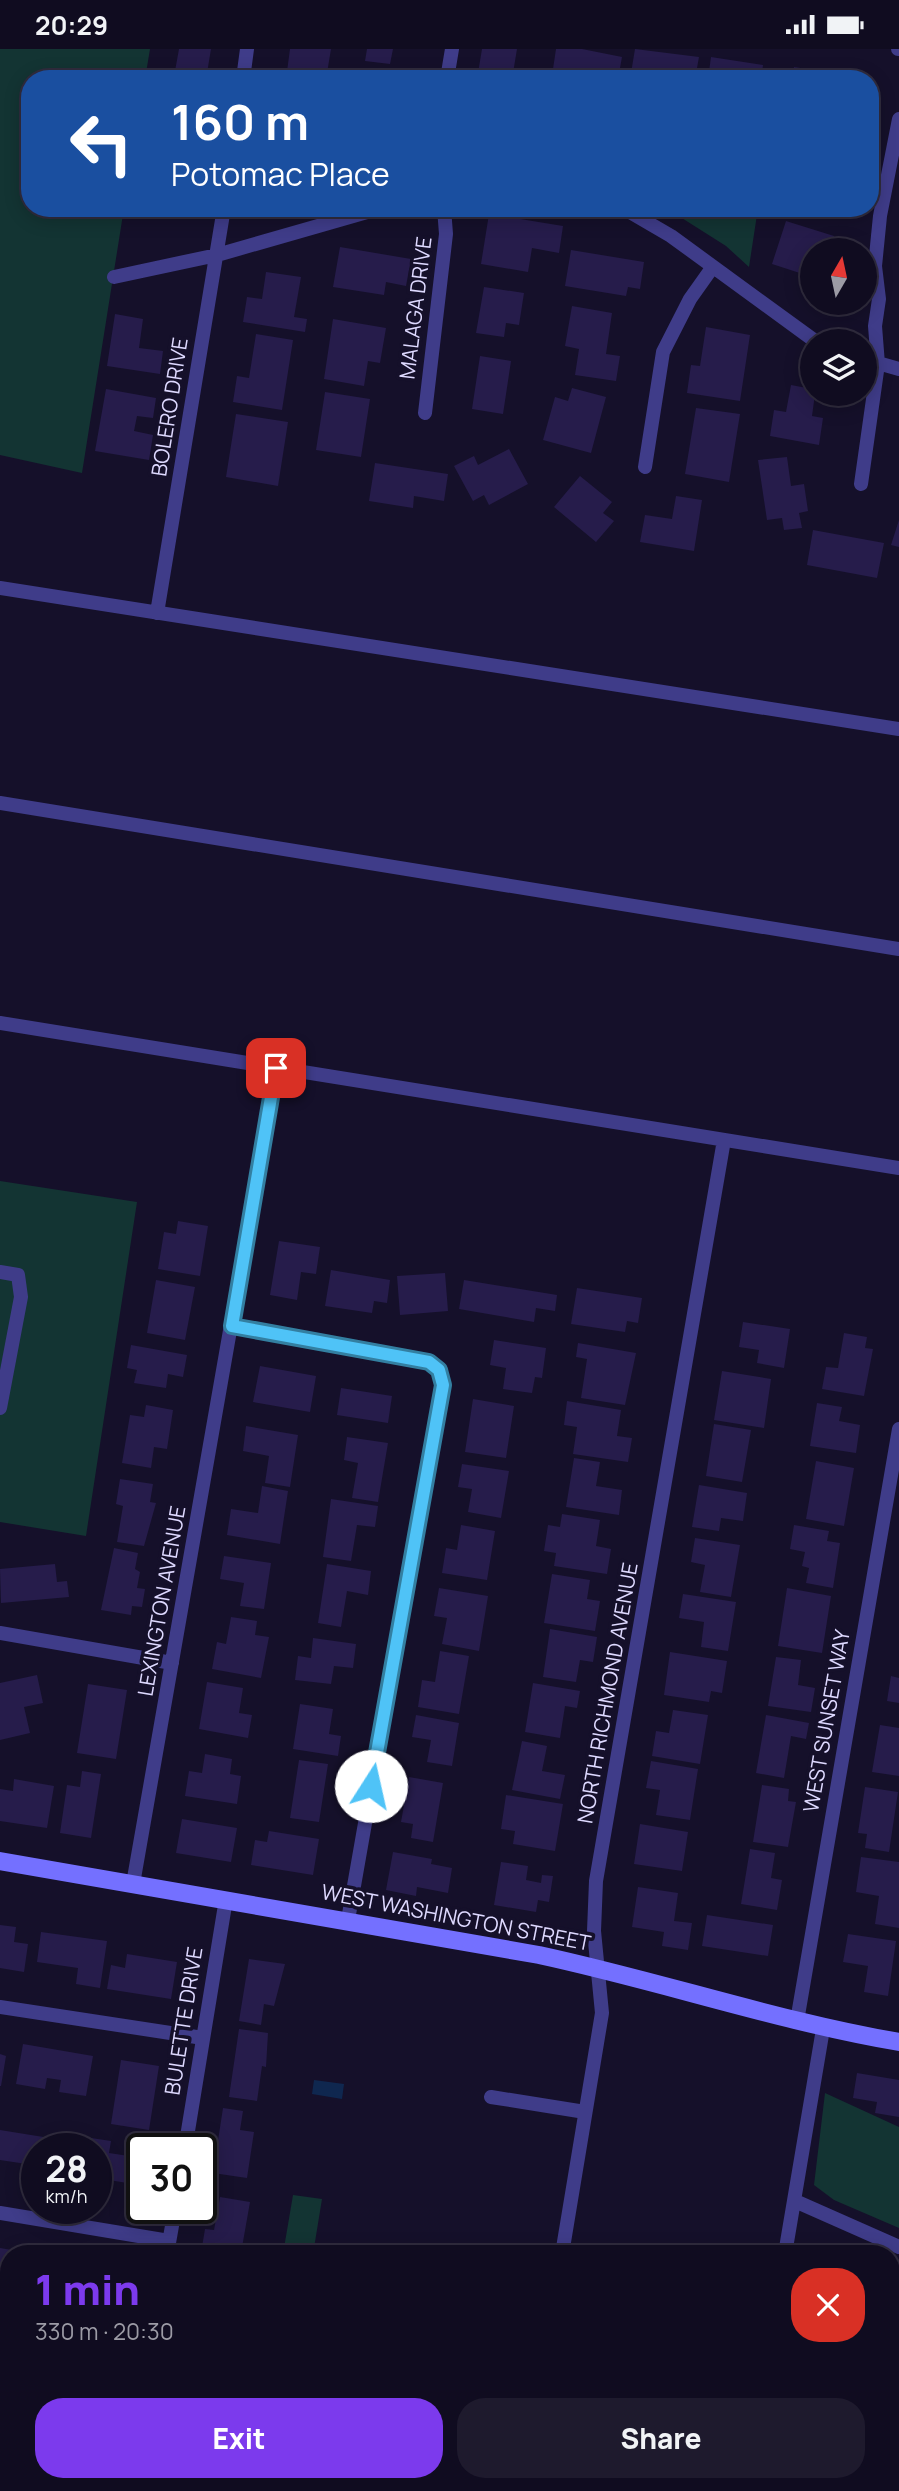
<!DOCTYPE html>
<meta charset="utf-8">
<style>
:root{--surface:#100c20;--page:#1e1a2d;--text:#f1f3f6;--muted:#9c9ba5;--line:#302c3e;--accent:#7c3aed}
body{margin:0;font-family:Manrope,sans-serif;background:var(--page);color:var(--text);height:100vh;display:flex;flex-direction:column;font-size:26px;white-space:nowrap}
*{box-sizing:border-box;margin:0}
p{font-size:23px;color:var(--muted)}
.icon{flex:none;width:38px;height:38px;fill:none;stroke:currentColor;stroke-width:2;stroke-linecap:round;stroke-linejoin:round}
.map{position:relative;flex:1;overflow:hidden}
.drawer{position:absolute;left:0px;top:2196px;width:900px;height:247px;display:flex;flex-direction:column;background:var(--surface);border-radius:28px 28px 0 0;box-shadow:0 4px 18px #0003,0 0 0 2px var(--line)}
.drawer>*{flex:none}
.top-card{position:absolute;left:21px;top:21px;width:858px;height:147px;border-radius:28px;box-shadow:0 4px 18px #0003,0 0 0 2px var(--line);background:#1a4fa0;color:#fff;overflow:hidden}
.needle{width:46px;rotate:9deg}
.controls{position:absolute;left:800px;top:189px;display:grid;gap:14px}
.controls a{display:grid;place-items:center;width:77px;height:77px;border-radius:50%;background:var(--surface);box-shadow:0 4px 18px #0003,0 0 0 2px var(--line);font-size:35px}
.speed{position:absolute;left:21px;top:2084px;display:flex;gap:14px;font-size:35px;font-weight:700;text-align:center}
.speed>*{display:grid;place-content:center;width:91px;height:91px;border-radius:50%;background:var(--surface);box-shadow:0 4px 18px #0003,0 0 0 2px var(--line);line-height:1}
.speed small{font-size:18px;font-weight:400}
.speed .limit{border:4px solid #111;border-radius:10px;background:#fff;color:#111}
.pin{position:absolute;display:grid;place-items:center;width:60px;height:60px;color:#fff;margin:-30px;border-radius:14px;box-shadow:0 4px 10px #0006}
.me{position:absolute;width:77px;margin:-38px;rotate:10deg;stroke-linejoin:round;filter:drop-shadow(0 0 5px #0008)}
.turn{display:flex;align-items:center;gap:24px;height:147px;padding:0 35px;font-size:32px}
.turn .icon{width:91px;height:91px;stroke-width:2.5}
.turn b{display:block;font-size:49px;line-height:60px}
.round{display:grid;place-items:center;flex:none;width:74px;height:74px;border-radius:28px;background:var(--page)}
.summary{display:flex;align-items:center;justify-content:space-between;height:119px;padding:0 35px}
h1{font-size:42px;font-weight:800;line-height:52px;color:var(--accent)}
.cta{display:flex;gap:14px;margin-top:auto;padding:14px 35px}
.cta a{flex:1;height:80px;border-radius:28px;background:var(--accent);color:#fff;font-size:28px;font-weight:800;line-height:80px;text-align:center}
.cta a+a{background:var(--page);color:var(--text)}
.status{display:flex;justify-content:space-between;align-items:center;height:49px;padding:0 35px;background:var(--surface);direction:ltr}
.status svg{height:19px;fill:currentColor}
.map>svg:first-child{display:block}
</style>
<div class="status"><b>20:29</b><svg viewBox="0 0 49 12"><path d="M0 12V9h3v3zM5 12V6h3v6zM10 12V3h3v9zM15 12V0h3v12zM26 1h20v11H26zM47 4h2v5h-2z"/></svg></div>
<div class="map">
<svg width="899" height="2442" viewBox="0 0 899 2442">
<rect width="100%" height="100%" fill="#15102a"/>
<!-- green -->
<path fill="#133433" d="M0,0h150l-5,30h-115v129h94l-42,265 -82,-18z
M666,159h92l-9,59 -23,-21z
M0,1132l137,21 -51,334 -86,-14z
M825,2044l74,34v101l-65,-28 -20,-15z
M293,2146l29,4 -9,55h-30z"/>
<!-- water -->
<path fill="#0f274f" d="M314,2031l30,4 -2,15 -30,-5z"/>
<!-- building -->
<path fill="#261c4b" d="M179,0h32l-5,30h-45l2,-10 12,2z
M290,0h41l-5,30h-40z
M367,0h26l-3,15 -25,-3z
M482,0h35l-5,30h-35z
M556,0h26l40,8 -4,22 -65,-10z
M635,0l64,8 -4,22h-65z
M711,8l52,8 -2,14h-53z
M794,18l39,6 -1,6h-39z
M489,165l74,12 -4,27 -27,-5 -4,24 -47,-8z
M786,172l48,15 -4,14h-18v43l-7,-3 4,-14 -37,-12z
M340,198l71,12 -5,27 -20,-4 -2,13 -51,-8z
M571,201l73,12 -4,27 -12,-2 -2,9 -61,-10z
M266,223l35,5 -7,40 13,2 -2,13 -62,-10 4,-25 15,2z
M484,238l40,6 -5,32 -13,-2 -2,14 -28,-4z
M572,257l40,7 -6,41 14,2 -4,25 -41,-6 4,-26 -14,-3z
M115,265l28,5 -4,29 24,3 -3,23 -53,-8z
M333,270l53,9 -6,35 -12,-2 -4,25 -40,-7z
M706,278l44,8 -10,66 -53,-8 4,-28 9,1z
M256,285l37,6 -11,70 -49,-8 4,-26 12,2z
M480,307l31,5 -8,53 -31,-5z
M791,336l21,4v5h3l-3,22 11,2 -4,27 -49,-9 4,-26 12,2z
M572,339l34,9 -15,56 -48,-13 12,-43 13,4z
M106,340l50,9 -3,20 -16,-2 -3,15 19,4 -4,25 -54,-9z
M325,343l45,7 -9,58 -45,-7z
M696,359l44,6 -11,68 -44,-8z
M236,365l52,8 -10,64 -52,-9z
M509,400l19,35 -39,21 -5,-10 -11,6 -19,-35 20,-10 4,9z
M787,408l4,29 13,-2 4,27 -9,2 3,15 -18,2 -2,-12 -15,2 -9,-60z
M375,414l73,11 -4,27 -30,-5 -1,12 -44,-7z
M580,427l32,26 -9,11 11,8 -18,21 -42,-35z
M676,447l26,4 -8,51 -54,-9 5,-27 27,4z
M899,471v27l-8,-2z
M813,481l71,13 -7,35 -70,-13z
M178,1172l30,5 -8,50 -42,-7 6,-37 12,2z
M279,1192l41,6 -4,27 -15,-2 -4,28 -27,-5z
M331,1221l59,10 -3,23 -13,-2 -2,12 -47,-7z
M445,1224l3,38 -48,4 -3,-39z
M156,1231l39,7 -10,53 -38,-7z
M464,1231l93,15 -2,16 -19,-3 -2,14 -75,-13z
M577,1239l65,10 -4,25 -11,-2 -2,11 -54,-8z
M743,1273l47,7 -6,39 -27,-5 2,-13 -20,-3z
M844,1284l23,4 -2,11 8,1 -9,47 -42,-7 4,-22 12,1z
M494,1291l52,8 -4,30 -7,-1 -3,16 -29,-4 3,-21 -16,-3z
M578,1294l58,10 -11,52 -44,-7 6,-39 -11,-2z
M131,1296l56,10 -4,22 -15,-3 -2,14 -32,-5 3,-13 -10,-2z
M260,1317l56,10 -6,36 -57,-10z
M722,1322l49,8 -7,49 -50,-8z
M341,1339l51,8 -4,27 -51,-8z
M473,1350l41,7 -8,52 -41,-6z
M567,1352l54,9 -4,26 15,2 -4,24 -55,-8 4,-27 -13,-2z
M817,1354l25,4 -3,14 21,4 -4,28 -46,-7z
M146,1356l27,5 -6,39 -13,-2 -3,21 -29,-5 8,-48 14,2z
M714,1375l37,6 -9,52 -36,-6z
M246,1377l52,9 -8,52 -25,-4 4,-27 -26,-5z
M347,1388l41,6 -10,59 -26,-4 6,-35 -14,-3z
M574,1409l26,4 -4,24 26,4 -3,25 -53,-8z
M816,1412l38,7 -10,58 -38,-7z
M462,1415l47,7 -8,47 -33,-6 4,-23 -14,-2z
M120,1430l33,5 -3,18 6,1 -12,43 -27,-4 6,-36 -7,-2z
M699,1436l48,8 -4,28 -22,-3 -2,13 -27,-4z
M262,1437l26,5 -8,53 -53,-9 4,-26 27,4z
M331,1450l47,7 -3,21 -18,-2 -6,36 -28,-4z
M562,1465l38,6 -4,26 15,3 -4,25 -53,-8 2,-13 -12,-2 4,-26 12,2z
M461,1476l34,6 -8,49 -45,-7 4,-25 11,2z
M794,1476l35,6 -2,10 13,2 -7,45 -27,-5 3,-15 -7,-2 3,-14 -15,-3z
M695,1489l45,7 -9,52 -31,-5 5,-27 -14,-3z
M114,1499l24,5 -3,16 5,3 -3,16 8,1 -3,18 -10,-1 -1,9 -30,-5z
M224,1507l47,7 -7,46 -24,-3 4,-23 -24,-4z
M55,1515l2,18 10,-1 2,16 -68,6 -1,-34z
M327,1515l44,7 -3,24 -21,-4 -6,36 -23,-4z
M552,1525l38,6 -3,19 13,2 -5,30 -51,-8z
M439,1539l49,8 -9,55 -37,-7 5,-26 -13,-2z
M787,1539l44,8 -9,57 -44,-7z
M683,1545l53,8 -8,49 -27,-4 3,-25 -25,-4z
M231,1568l26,4 -2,14 14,2 -8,41 -49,-9 5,-27 9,2z
M550,1580l47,8 -4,25 -13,-2 -4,22 -33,-5z
M313,1589l43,6 -3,24 -19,-2 -3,18 -36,-4 3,-24 13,2z
M440,1602l29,5 -10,58 -41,-7 4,-27 13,2z
M670,1603l57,9 -5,32 -11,-2 -2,11 -45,-7z
M776,1608l25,3 -3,25 17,3 -4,24 -43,-6z
M37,1626l6,28 -19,4 6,26 -30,7v-57z
M891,1627l8,2v25l-12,-2z
M207,1633l36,6 -4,25 13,2 -4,23 -49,-9z
M533,1634l47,8 -3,17 -12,-2 -5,32 -35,-6z
M88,1635l39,6 -11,69 -39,-6z
M300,1655l33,5 -4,25 12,2 -3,20 -45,-7z
M673,1661l35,5 -8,49 -48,-8 4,-25 13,2z
M416,1666l43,8 -7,43 -25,-4 4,-22 -19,-3z
M766,1666l43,8 -3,16 -15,-3 -7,42 -28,-5z
M880,1676l19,3v48l-27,-4z
M522,1692l25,5 -5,25 23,4 -5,24 -48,-9z
M205,1705l27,5 -2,15 11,2 -4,28 -52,-8 4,-25 13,2z
M299,1711l29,4 -9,58 -29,-4z
M651,1712l47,8 -8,51 -34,-5 4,-25 -14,-2z
M82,1722l19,3 -10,64 -31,-5 7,-48 13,2z
M409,1728l34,6 -10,59 -22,-4 2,-14 -12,-2z
M14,1730l40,7 -7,42 -47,-7v-32l13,2z
M762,1736l27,4 -1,12 8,1 -8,45 -35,-5z
M865,1738l33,5 -9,60 -24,-4 2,-14 -9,-1z
M506,1746l57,9 -8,47 -42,-7 2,-13 -14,-2z
M182,1770l55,9 -6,34 -55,-9z
M640,1775l48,8 -6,39 -48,-7z
M269,1782l50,8 -6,36 -62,-10 4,-25 12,2z
M750,1800l25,4 -4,25 11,2 -5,30 -36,-6z
M393,1803l39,7 -1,5 21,4 -4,25 -31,-6 -1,9 -30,-6z
M861,1808l38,5v66l-24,-4 4,-28 -23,-4z
M501,1813l27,4 -2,14 15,3 1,-8 11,1 -4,26 -11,-2 -2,12 -42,-7z
M638,1838l40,6 -4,28 18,2 -4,27 -26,-4 2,-14 -32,-5z
M707,1866l66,10 -5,31 -66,-10z
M0,1876l16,2 -2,15 14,2 -4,28 -24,-4z
M41,1883l66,9 -7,47 -24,-4 2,-16 -41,-6z
M848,1885l48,7 -8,55 -24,-4 4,-26 -25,-4z
M127,1905l50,8 -6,37 -64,-10 4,-24 14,3z
M249,1910l36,5 -11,42 -10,-2 -3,21 -22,-4z
M239,1980l29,4 -2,34 -4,-1 -5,35 -28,-4z
M23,1995l70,12 -7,40 -27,-4 2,-12 -14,-2 -2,11 -29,-5z
M0,2005l6,2 -5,30h-1z
M121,2011l38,6 -10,64 -38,-6z
M857,2024l42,7v37l-24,-4 2,-11 -24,-4z
M223,2059l20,3 -3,19 14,2 -7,46 -34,-5z
M0,2081l62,10 -2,9h-23v31h-6l2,-15 -33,-5z
M78,2087l33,5 -2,12 33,5 -2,27 -44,-7v-29h-20z
M220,2148l30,5 -9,51 -19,-3 -1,4 -20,-1 4,-24 9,1z
M0,2199l30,5 -21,1v38l-9,-1z
M4,2302l5,1v35l-9,-2z
M0,2403l9,2v29h45l-1,8 -53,-2z
M63,2434h22l25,8h-48z
M245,2434h28l-6,8h-8z
M290,2434h29l11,8h-45z"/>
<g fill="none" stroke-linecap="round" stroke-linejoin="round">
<!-- street -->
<path stroke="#3f3c89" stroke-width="14" d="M898,0h1
M243,30l4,-30
M447,30l5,-30
M623,159l48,28 144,105
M114,228l103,-22 164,-47
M864,310l35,10
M425,364l21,-179 -2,-26
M645,418l18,-115 27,-53 22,-31
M861,435l17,-120 -3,-38 4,-27 -4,-33 5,-50 19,-97
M0,539l899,141
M157,564l67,-405
M0,754l899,146
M0,974l899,145
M0,1223l18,3 3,22 -21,111
M232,1277l197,36 10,8 3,15 -94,535
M0,1584l172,30
M133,1835l143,-816
M0,1958l203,31
M797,1972l102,-592
M491,2048l94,15
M185,2100l41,-250
M795,2152l104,46
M0,2164l169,28
M167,2205l8,-45
M562,2205l40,-241 -8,-82 2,-50 128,-741
M785,2205l38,-225
M0,2371l9,2
M891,2394l8,1
M182,2434l9,8
M522,2442l2,-8"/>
<!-- secondary -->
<path stroke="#7470ff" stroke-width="18" d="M0,1812l539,94c121,26 238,66 360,87"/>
</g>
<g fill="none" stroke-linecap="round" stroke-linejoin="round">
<defs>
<path id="route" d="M276,1019l-44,258 197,36 10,8 4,15 -72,401"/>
</defs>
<!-- route casing -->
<use href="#route" stroke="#337fa1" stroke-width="18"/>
<!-- route -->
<use href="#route" stroke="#4fc3f7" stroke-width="12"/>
</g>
<g text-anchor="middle" stroke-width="7" stroke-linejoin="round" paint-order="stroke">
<!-- street labels -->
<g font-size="21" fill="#ded9ff" stroke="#15102a">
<text transform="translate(416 259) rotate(-83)" y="7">MALAGA DRIVE</text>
<text transform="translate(170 358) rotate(-81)" y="7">BOLERO DRIVE</text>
<text transform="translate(162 1552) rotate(-80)" y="7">LEXINGTON AVENUE</text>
<text transform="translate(608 1644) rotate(-80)" y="7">NORTH RICHMOND AVENUE</text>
<text transform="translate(827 1672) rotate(-80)" y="7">WEST SUNSET WAY</text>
<text transform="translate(456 1869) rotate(11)" y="7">WEST WASHINGTON STREET</text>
<text transform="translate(184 1972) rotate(-81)" y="7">BULETTE DRIVE</text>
</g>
</g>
</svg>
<div class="controls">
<a><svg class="needle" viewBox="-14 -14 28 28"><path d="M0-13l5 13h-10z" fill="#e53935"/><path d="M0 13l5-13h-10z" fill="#9c9ba5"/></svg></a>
<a><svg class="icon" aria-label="layers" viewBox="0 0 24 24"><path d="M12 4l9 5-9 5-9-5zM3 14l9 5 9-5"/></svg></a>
</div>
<div class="speed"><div>28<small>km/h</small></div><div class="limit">30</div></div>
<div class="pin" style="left:276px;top:1019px;background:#d93025"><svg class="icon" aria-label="arrive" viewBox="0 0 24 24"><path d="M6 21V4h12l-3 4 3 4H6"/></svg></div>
<svg class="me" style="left:371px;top:1737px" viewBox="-20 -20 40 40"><circle r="19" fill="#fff"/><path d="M0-13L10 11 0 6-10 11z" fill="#4fc3f7"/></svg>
<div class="top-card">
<div class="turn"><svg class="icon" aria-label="left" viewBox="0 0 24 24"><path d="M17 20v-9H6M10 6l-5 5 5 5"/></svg><div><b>160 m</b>Potomac Place</div></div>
</div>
<section class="drawer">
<div class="summary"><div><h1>1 min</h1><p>330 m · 20:30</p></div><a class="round" style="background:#d93025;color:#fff"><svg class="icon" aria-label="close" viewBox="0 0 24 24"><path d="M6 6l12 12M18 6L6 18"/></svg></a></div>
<div class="cta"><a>Exit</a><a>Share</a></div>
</section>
</div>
